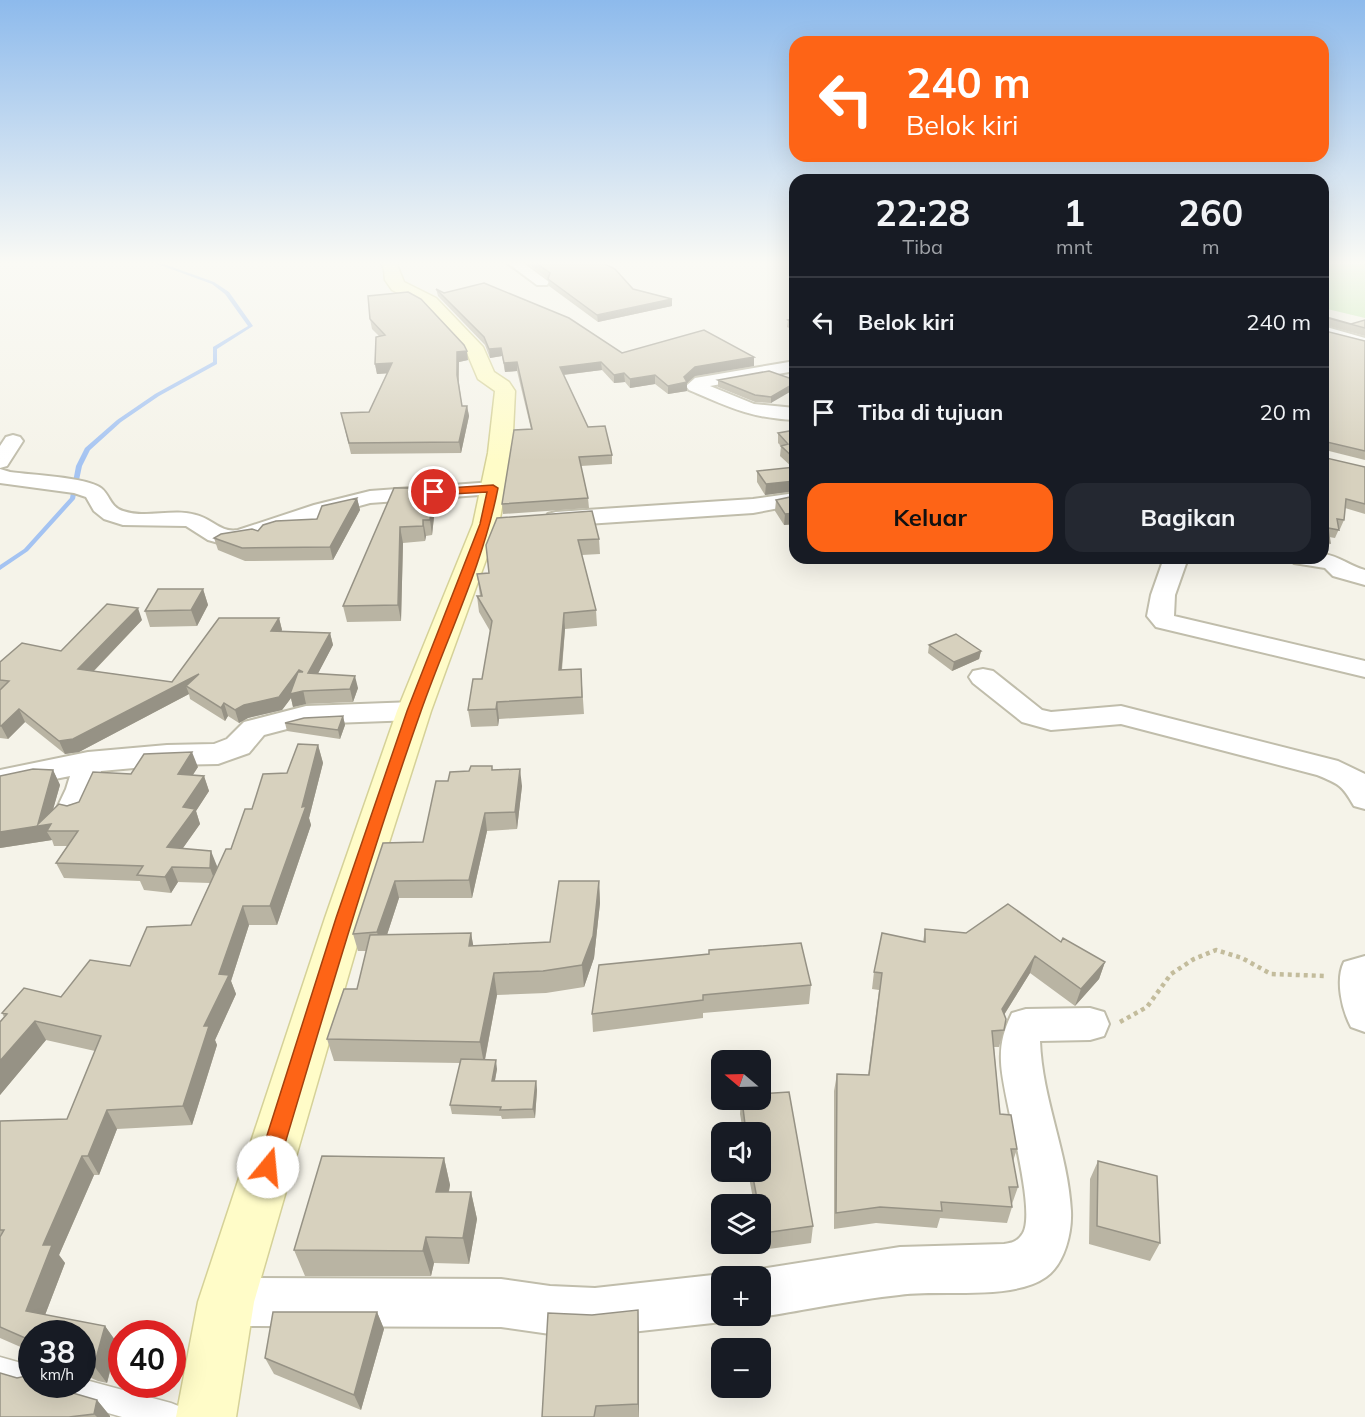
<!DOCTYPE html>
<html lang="id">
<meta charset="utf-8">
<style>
:root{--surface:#171b24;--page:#242831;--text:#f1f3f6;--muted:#9ea1a6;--line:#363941;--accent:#fe6416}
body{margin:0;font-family:Mulish,sans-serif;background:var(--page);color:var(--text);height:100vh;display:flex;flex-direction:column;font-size:22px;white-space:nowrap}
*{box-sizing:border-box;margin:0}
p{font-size:20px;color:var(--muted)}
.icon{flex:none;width:33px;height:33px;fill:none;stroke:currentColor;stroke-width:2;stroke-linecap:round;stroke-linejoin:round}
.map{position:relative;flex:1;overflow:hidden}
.details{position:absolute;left:789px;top:174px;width:540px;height:390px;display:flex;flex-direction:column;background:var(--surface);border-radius:18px;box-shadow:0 6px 24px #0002}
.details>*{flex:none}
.top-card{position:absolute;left:789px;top:36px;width:540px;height:126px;border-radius:18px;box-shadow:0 6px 24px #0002;background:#fe6416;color:#fff;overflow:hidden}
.needle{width:39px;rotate:289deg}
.buttons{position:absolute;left:711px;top:1050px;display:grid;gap:12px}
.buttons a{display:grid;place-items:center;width:60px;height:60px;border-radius:12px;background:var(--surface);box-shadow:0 6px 24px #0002;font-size:30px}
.speed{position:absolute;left:18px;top:1320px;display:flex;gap:12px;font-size:30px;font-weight:700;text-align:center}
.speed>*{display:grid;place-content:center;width:78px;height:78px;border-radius:50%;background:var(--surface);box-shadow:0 6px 24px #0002;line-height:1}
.speed small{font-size:15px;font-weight:400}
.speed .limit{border:9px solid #d22;background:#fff;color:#111}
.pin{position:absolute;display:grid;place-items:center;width:51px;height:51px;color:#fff;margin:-26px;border:3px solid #fff;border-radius:50%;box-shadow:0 2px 6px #0007}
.me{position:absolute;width:66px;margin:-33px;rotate:17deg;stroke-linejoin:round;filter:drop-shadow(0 0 4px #0008)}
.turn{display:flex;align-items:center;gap:21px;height:126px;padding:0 18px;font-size:27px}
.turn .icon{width:78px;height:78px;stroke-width:2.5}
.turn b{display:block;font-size:42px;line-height:51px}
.eta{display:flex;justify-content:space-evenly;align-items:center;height:102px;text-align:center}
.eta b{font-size:36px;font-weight:700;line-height:42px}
.button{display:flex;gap:12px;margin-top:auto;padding:12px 18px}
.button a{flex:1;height:69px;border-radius:18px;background:var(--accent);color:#111;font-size:24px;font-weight:700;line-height:69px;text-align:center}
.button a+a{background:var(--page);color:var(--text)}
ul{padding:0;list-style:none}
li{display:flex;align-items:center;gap:18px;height:90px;padding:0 18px;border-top:2px solid var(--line)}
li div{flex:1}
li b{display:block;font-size:22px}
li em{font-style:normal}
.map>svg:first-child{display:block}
</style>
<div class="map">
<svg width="1365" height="1417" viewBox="0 0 1365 1417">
<rect width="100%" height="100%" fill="#f5f3e9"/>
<!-- green -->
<path fill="#c5e9b1" d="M1323,262h42v56l-42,-10z"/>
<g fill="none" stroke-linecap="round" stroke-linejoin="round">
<!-- stream -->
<path fill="#a4c3f2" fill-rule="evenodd" d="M152,262h6l56,20 15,10 24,34 -36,23v15l-58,32 -38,26 -31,28 -8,16 -7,33 -47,52 -28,19v-5l24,-16 46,-51 6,-32 9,-18 32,-28 38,-26 58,-32v-15l35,-21 -23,-32 -13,-10z"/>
<defs>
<path id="lane" d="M0,1357l32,9v18h50v-5l89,24 10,4 4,10h-63l-70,-20 -9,-4 -2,-4 -9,3 -32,-9z"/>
<path id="street" d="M506,262h16l27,20 -2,3h-10z
M1323,326l42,12v10l-42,-12z
M795,361v10l-85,15 44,18 41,4v12c-45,-2 -66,-13 -106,-30l-3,-4 9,-8 6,-1z
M13,435l7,2 3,4 -16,25 -7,2v-22l6,-9z
M0,469l10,3c21,3 76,5 91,16 9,7 9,19 22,23 23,8 49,-3 73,4 17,4 24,18 42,15l76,-25 56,-14 123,-9 8,1 3,5 -3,5 -8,1 -123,9 -40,11 -78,26 -26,5 -18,-5 -22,-14 -63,-1 -19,-6 -10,-8 -8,-14 -12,-4 -74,-10z
M795,493v12l-42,8 -197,13 -8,-2 -3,-5 3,-5 8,-2 197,-13z
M1323,554c17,2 26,12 42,16v15l-32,-9 -8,-8 -31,-5 -4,-5h33z
M1164,558h24l-13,37 -1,21 191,45v16l-209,-50 -9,-11 4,-21z
M983,669l10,2 49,39 9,2 70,-6 217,55 27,13v35l-11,-3c-12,-21 -15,-22 -37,-31l-196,-51 -70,6 -29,-8 -49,-39 -4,-6 4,-6z
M414,702l10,3 4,6 -4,6 -10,3 -108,4 -42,11 -15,18 -31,11 -51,1 -66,6c-3,16 -8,30 -17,45l-11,3 -11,-3 -5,-8 9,-19 4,-13 -70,14v-20l88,-18 79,-7 47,-1 13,-5 17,-17 62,-16z
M1365,956v76l-14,-5c-9,-17 -16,-47 -7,-65z
M1090,1008l14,4 5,12 -5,12 -14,4 -50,1c2,58 28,112 31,170 1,21 -6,53 -25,66 -34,24 -105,12 -147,18 -47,5 -93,15 -139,22l-3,-1h3v-40h-17l17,-7 140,-22 104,-3c9,-1 14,-3 19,-11 14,-25 -21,-136 -22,-171 -1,-19 3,-32 11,-49l14,-4z
M722,1274l6,2h-6v40h16l-16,6 -127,14 -45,-2 -49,-7 -275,-1 -17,-7 -7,-17 7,-17 17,-7 275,1 49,7 45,2z"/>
<path id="secondary" d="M380,262h16l8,20 32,16 47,49 11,25 15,10 6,9 -3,62 -13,71 -68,187 -66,207 -111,384 -18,115h-60l22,-115 127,-384 72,-207 76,-187 15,-71 7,-62 -17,-12 -11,-26 -43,-47 -32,-16 -7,-10 -1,-11z"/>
</defs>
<!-- lane casing -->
<use href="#lane" stroke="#c0bdab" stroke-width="3"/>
<!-- street casing -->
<use href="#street" stroke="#c0bdab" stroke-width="4"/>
<!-- secondary casing -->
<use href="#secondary" stroke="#d5d198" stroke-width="3"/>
<!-- path -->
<path stroke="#c3bc9c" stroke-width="4.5" stroke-dasharray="4 4" stroke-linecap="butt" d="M1120,1022l27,-15 24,-33 23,-15 22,-9 26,8 29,16 55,2"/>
<!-- lane -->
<use href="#lane" fill="#fff" fill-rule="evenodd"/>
<!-- street -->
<use href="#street" fill="#fff" fill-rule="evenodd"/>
<!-- secondary -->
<use href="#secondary" fill="#fffcc8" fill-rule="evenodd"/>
</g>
<!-- wall -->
<path fill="#b9b4a3" d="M526,262h75l32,27 39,10v7l-74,16 -49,-36 -1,-7z
M436,289l8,4 178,60 132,13 -59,10 -8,7v8l-19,3 -13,-10 -25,4 -5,-6 -11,1 -12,-13 -38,5 24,52 24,28v9l-31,2 7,32 1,10 -86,6 -1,-10 29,-75 -14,-58 -12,1 -3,-16 -12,2 -5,-13 -47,-49z
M1323,316l28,8 14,-4v16l-40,-11v6l40,10v119l-40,-10 1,8 39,9v47l-20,-6 -1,12 -4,9h-1l-4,9 -6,-1 1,6 -4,9 -3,-1z
M795,318v13l-8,-4 1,-7z
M370,319l98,41 -9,2v21l3,23h5l2,10 -8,37 -110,1 -10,-41 28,-1 18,-39 -10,1 -2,-10 4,-28 -7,-7z
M718,380h77l-24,23 -16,-1 -37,-15z
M795,430v61l-30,4 -8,-13v-11l36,-3 -13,-12 1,-10 -3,-3v-10z
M433,493l2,15 -3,27 -6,1 -1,5 -22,2 -2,78 -54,1 -4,-16 74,-112z
M795,496v28l-11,1 -9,-14 1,-11z
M357,498l3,12 -27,50 -88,1 -27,-11 -4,-12 44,-7 59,-12z
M599,539l1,15 -18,1 14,55 1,16 -32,3 -3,41 20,15 2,29 -85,5 -1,7 -27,1 -3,-17 14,-31 8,-48 -11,-19 -2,-16h3l-3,-22 12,-1 -3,-28z
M203,589l5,16 -11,21 -47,1 -5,-16z
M279,618l3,12 -1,1 49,2 3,12 -15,28 40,15 -5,14 -47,2 -13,3 -2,-9 -9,12 -34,8 -9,5 -11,-7 -3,5 -35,-22 -1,-5 -110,58 -14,2 -40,-32 -17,17 -8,-1v-76l61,-11 81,-31 -48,51 78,11z
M929,645l52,6 -2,8 -27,12 -24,-18z
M343,716l2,9 -5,14 -53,-8 -2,-8z
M318,745l5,18 -14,55 2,7 -34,100h-28l-18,56 5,13 -21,46 2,5 -25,80 -75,4 -18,46h-5l-35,80 6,8 -20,52 60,11 12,17 -10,40 -9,-2 -16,-7v-40h-50v18l-32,-14v-217l67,-2 28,-68 -49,-11 -46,55v-73l4,-5 -2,-4 59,-16 69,-31 61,-41 19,-42 -32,-1 -7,11 -27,-3 -4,-9 -76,-3 -8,-15 11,-17h-13l-2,-6 -52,8v-72l53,-6 7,15 -7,24 26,-7 52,-28 67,-7 -6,8 12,1 5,15 -13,20 4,13 -17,24 34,18 -1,3 15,-20 21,-40 35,-36z
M493,770l29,16 -5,43 -30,2 -15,67h-73l-12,37 84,-2 2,13 77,-4 49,-61 1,22 -6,55 -10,29 -38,6 -49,2 -12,65 12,9 -2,12h41l1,9 -2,28 -33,1 -1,-3 -49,-2 -2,-9 10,-42 -126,-2 -7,-22 30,-50 9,-38h-8l-5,-17 70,-92 25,-61z
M925,929l136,13 44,20 -6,17 -24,27 -45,-33 -26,42v15l-5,17h-5l6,67 17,35 -4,12 5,26 -6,17v3l-5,16 -67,-5 -3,10 -61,-5 -42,6v-138l3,-17 31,1 11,-85 -7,-1 2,-17 49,-30z
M709,950l102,35 -2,19 -106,9v5l-110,14 -1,-18 117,-60z
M741,1100h19l53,126 -2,17 -49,7 -2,-9v-37h-6l-6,-32h12v-40h-17l-3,-18z
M444,1158l6,27 -1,7h22l6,27 -8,45 -35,-1 -3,13h-126l-11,-26z
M1098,1161l62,82 -10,18 -61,-17 1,-65z
M377,1312l7,17 -23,81 -87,-36 -9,-16z
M639,1333v84h-97z
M32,1384l65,16 13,16v1h-110z"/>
<!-- shaded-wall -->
<path fill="#969285" d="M672,299v7l-74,16 -1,-7z
M501,348l1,8 -12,2 -1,-9z
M467,351l1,9 -9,2 -1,23 -1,-10v-23z
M754,357v9l-59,10 -8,7v8l-19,3v-8l16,-9 11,-10z
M517,362v9l-12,1 -1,-9z
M601,362l1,8 -41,5 -1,-8z
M392,363l2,10 -17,1 -2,-10z
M624,373l1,9 -11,1v-8z
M655,375v9l-25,4v-9z
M795,383v6l-24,14v-6z
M467,406l2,10 -8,37 -2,-11z
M795,481v10l-30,4 1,-11z
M433,493l2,15 -3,27 -2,-15z
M357,498l3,12 -27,50 -3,-13z
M795,513v11l-11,1 1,-11z
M423,520l3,16 -1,5 -2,-15z
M400,527l3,16 -2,78 -3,-16z
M203,589l5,16 -11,21 -6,-16z
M138,608l4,12 -58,61 -6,-12z
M564,613l1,16 -5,58 -1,-17z
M279,618l3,12 -7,13 -4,-12z
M330,633l3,12 -21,40 -4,-12z
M981,651l-2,8 -27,12 2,-9z
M299,670l7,34 -13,3 -2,-9 -9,12 -34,8 -9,5 -4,-13z
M199,674l-13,12 3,8 -110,58 -14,2 -6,-13z
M355,676l3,12 -5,14 -3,-13z
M497,702l2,17 -1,7 -2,-17z
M224,703l4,13 -3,5 -4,-13z
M19,709l6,13 -17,17 -7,-13z
M343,716l2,9 -5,14 -2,-9z
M318,745l5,18 -14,55 2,7 -34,100 -7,-19 32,-99z
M192,752l6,15 -14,22 -6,-15z
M520,769l2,17 -5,43 -2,-17z
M53,770l7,15 -11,39h2l-4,8 5,8 -52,8v-16l38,-8z
M204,776l5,15 -13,20 4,13 -27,38 -6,-15 16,-40z
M485,813l2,18 -15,67 -3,-18z
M211,851l6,15 -1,18 -6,-16z
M172,867l6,15 -7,11 -6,-16z
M395,881l4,17 -17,52 -5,-18z
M599,881l1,22 -6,55 -10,29 -2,-22z
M243,906l6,19 -18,56 5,13 -21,46 2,5 -25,80 -9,-19 21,-80 15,-52z
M471,933l4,22 -6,-9z
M1035,956l-5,17 -33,53 5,-17z
M1105,962l-6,17 -24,27 6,-17z
M494,973l3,22 -13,69 -4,-22z
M35,1021l11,19 -46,55v-34z
M496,1060l1,9 -4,21 -1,-9z
M536,1081l1,9 -2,28 -2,-9z
M107,1110l10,19 -18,46 -11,-19z
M82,1156l12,19 -35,80 6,8 -25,65 -14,-17 17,-66z
M444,1158l6,27 -7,33 -7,-26z
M471,1192l6,27 -8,45 -6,-26z
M426,1237l8,26 -3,13 -8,-25z
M638,1310l1,23v84l-1,-13z
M377,1312l7,17 -23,81 -7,-15z
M105,1326l12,17 -10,40 -13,-17z
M97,1400l13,16v1h-13l-3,-3z"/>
<!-- building -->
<path fill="#d7d1be" stroke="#969285" stroke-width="1.5" d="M535,262h66l14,7 18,20 39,10 -75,16 -49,-36 2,-6z
M484,283l85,35 53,35 82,-23 50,27 -59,10 -11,10 3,5 -19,4 -13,-11 -25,4 -6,-6 -10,2 -13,-13 -41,5 28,60 17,-1 7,29 -33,2 9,41 -86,6 12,-74 18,-1 -15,-67 -13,1 -3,-15 -12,1 -5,-12 -48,-48 8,4z
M408,292l13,7 43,46 3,6 -10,1v23l5,31h5l-8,36 -110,1 -8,-30 28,-1 23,-49 -17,1 1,-27 9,-2 -15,-16 -2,-23z
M1323,316l28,8 14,-4v8l-41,-11 1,14 40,10v110l-38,-9 -3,2 2,14 39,9v37l-19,-5 -2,21 -7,-1 2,11 -11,-2 2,15 -7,-2z
M795,318v6l-7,-4z
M769,371l26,9v3l-24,14 -16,-2 -37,-15z
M795,430v29l-14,-13 7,-2 -10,-11z
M795,467v14l-29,3 -9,-13z
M394,488h22l-1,6 18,-1 -3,27h-7v6l-23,1 -2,78 -55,1z
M795,496v17l-10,1 -9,-14z
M357,498l-27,49 -88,1 -28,-10 7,-4 31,-5 6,2 5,-6 13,-4 41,-2 5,-13z
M592,511l7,28 -21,1 18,70 -32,3 -5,57 22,-1 1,28 -85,5 -1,7 -28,1 5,-31h9l10,-58 -15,-25h5l-5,-22 12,-1 -3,-28 11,-27z
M158,589h45l-12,21 -46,1z
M107,604l31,4 -60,61 94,13 47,-64h60l-8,13 59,2 -22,40 47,3 -5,13 -47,2 -13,3 8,-22h5l-4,-2 -20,27 -35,8 -9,5 -11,-7 -3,5 -35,-22 13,-12 -126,65 -14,2 -40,-32 -18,17h-1v-36l9,-9 -9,-1v-18l22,-19 39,8z
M956,634l25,17 -27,11 -25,-17z
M343,716l-5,14 -53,-7 19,-5z
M298,744l20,1 -16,62 4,-1 -36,100h-27l-24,68 10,1 -25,51h5l-26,80 -76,4 -19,46h-6l-39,89h9l-26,66 79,15 -11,40 -9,-2 -3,-1v-29h-50v7l-32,-14v-90l4,-7h-4v-109l67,-2 34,-83 -66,-15 -35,40v-39l7,-8 -5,-1 22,-25 37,9 29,-37 40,6 17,-39 44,-2 35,-76h5l14,-40h7l11,-35 24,-1z
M192,752l-14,22 26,2 -21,31 12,2 -28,38 44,4 -1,17 -38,-1 -7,10 -28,-2 6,-9 -87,-3 22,-32h-31l4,-7 -51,8v-56l33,-7 20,1 -15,54 21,-20 8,2 12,-4 14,-30 38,2 13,-20z
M471,766h21v4l28,-1 -5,43 -30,1 -16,67 -74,1 -18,51 -24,2 30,-91 40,-1 13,-61h12l2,-9 19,-1z
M559,881h40l-6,55 -11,29 -39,6 -49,2 -14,69 -153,-3 17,-50h13l13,-54 101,-2 -2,13 81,-4z
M1008,904l53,38 2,-4 42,24 -24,27 -46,-33 -33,53 4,10 -2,11 -12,1 8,83 11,1 6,34h-6l7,38h-9l3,20 -71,-5 1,9 -62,-4 -44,6 1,-139 32,1 13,-102 -8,-1 8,-39 43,9v-13l41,4z
M801,943l10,42 -108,10v5l-111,14 7,-49 110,-11v-4z
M461,1059l35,1 -4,21h44l-3,28 -33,1 1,-3 -51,-2z
M789,1092l24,134 -49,7 -4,-18v-11h-2l-6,-32h8v-40h-14l-4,-32h18v-6z
M322,1156l122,2 -8,34h35l-8,46 -37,-1 -3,14 -129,-1z
M1098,1161l59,15 3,67 -63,-17z
M638,1310v94l-42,2 -2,11h-52l6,-104 44,2z
M273,1312h104l-23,83 -89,-37z
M0,1373l17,5 9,-2 6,3v5h10l55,16 -3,14 -25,3h-69z"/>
<!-- sky -->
<linearGradient id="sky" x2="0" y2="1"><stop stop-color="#8dbaec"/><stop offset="0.57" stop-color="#fafaf5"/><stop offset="1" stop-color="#fafaf5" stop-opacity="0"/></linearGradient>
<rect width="1365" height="461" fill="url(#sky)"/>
<!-- route -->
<path fill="#fe6416" stroke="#a5410e" stroke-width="1.5" d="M493,485l5,3c-15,77 -51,149 -77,223 -53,150 -97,303 -143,456l-3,6 -7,3 -8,-3 -3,-6 79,-249 71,-207 73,-187 7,-32 -53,3 -5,-3 5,-3z"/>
</svg>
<div class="buttons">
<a><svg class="needle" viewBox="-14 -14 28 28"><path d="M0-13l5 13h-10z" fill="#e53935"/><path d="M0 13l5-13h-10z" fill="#9ea1a6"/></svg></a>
<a><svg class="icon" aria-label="sound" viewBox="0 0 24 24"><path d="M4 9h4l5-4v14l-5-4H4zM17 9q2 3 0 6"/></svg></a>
<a><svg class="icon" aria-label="layers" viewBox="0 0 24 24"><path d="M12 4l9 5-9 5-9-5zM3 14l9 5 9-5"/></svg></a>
<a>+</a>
<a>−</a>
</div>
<div class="speed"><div>38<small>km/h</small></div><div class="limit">40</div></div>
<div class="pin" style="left:434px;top:492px;background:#d93025"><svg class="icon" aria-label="arrive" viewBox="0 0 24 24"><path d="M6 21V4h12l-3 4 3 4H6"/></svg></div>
<svg class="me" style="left:268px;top:1167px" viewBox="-20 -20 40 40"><circle r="19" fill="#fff"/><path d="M0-13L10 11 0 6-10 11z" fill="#fe6416"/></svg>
<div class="top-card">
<div class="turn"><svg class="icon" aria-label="left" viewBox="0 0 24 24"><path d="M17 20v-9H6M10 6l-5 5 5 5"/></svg><div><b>240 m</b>Belok kiri</div></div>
</div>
<section class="details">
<div class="eta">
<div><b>22:28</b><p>Tiba</p></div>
<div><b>1</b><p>mnt</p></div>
<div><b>260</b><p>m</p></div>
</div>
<ul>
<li><svg class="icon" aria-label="left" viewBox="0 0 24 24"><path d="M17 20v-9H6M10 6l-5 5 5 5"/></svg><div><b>Belok kiri</b></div><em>240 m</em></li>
<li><svg class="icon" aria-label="arrive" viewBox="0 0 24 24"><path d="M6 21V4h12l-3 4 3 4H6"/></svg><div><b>Tiba di tujuan</b></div><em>20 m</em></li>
</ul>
<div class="button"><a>Keluar</a><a>Bagikan</a></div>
</section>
</div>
